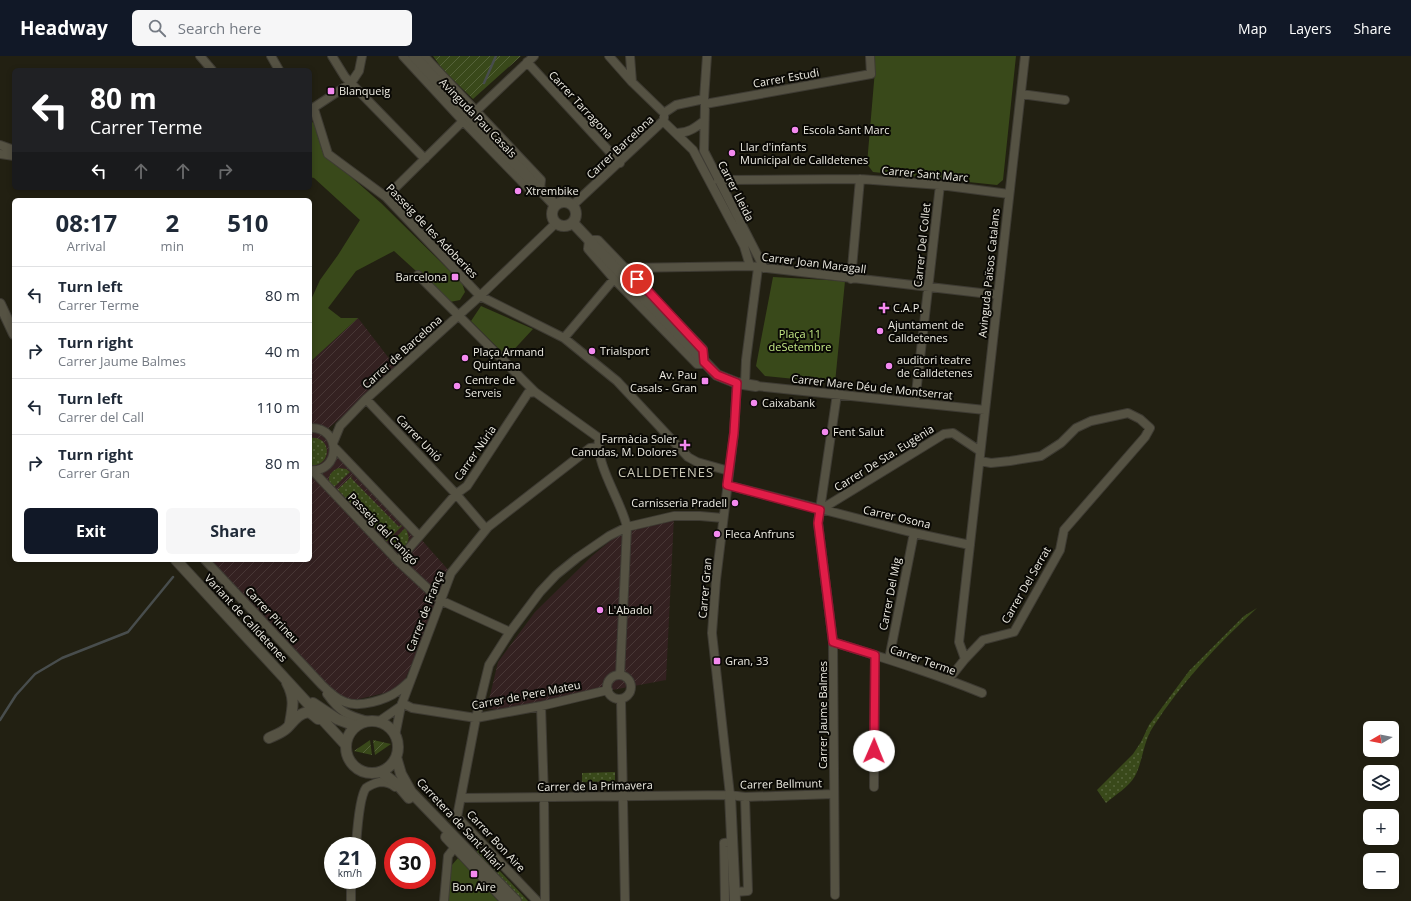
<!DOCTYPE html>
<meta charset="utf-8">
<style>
:root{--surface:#fff;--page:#f6f6f7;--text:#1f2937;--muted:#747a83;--line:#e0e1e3;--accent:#111827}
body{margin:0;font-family:"Open Sans",sans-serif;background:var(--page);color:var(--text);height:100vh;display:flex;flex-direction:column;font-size:15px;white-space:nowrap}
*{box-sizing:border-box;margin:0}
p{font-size:13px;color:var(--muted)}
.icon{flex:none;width:22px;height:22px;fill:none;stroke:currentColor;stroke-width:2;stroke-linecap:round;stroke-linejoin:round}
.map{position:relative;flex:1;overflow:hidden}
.sheet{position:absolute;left:12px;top:142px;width:300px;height:364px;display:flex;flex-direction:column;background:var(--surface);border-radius:6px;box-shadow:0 2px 6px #0003}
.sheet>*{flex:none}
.banner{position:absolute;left:12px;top:12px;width:300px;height:122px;border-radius:6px;box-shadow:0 2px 6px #0003;background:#202124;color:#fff;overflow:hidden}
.needle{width:26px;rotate:260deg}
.fabs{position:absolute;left:1363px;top:665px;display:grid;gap:8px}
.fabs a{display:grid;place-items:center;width:36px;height:36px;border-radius:6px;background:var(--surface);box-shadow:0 2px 6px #0003;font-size:20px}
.speed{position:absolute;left:324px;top:781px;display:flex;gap:8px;font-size:20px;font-weight:700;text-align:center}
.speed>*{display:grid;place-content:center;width:52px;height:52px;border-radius:50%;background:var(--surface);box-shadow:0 2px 6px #0003;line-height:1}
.speed small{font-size:10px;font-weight:400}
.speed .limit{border:6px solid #d22;background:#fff;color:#111}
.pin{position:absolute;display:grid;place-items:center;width:34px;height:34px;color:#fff;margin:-17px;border:2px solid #fff;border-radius:50%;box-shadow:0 1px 4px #0007}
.me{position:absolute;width:44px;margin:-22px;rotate:1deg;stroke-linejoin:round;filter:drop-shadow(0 0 3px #0008)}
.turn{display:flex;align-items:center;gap:14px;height:84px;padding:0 12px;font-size:18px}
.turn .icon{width:52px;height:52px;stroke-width:2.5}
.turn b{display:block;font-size:28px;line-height:34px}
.lanes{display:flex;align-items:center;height:38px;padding:0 12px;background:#0003;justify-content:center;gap:20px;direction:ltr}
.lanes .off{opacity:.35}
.eta{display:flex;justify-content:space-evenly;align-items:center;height:68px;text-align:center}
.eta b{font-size:24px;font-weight:700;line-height:28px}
.action{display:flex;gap:8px;margin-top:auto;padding:8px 12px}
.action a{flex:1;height:46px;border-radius:6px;background:var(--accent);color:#fff;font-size:16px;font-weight:700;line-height:46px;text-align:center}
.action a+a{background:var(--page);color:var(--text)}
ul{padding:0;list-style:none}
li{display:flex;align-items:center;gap:12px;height:56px;padding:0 12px;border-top:1px solid var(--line)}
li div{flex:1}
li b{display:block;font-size:15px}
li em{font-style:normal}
header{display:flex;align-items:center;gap:24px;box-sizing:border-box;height:56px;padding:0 20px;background:var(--accent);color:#fff}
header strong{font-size:19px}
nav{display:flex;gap:22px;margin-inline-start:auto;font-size:14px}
.search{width:280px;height:36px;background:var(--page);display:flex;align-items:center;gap:10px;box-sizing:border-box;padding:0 14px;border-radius:6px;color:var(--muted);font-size:15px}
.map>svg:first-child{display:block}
</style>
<header>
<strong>Headway</strong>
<div class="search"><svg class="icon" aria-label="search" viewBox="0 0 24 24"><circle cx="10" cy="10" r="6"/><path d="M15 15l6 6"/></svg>Search here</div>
<nav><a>Map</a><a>Layers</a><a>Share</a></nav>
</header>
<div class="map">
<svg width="1411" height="845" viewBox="0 0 1411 845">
<defs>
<pattern id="industrial-furrows" width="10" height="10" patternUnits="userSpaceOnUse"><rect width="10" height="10" fill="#342121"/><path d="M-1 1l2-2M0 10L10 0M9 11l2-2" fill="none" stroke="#483736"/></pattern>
<pattern id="grass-dots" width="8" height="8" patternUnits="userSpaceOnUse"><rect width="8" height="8" fill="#39491a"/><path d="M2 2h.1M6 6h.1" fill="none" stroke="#56633b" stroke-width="1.8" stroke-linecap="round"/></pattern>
<pattern id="garden-furrows" width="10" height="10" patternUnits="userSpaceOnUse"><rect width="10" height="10" fill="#39491a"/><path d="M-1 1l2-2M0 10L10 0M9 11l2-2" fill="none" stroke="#56633b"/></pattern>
</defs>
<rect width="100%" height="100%" fill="#222012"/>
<!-- industrial -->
<path fill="url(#industrial-furrows)" d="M358,262l40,52 -73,61 126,142 -50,116 -67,16 -132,-145h108v-198z
M674,460l-8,164 -166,31 -13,-3 11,-46 37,-50 57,-56 35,-29z"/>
<!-- grass -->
<path fill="url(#grass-dots)" d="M310,382c23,-3 22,30 0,27z
M339,412l7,1 4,3 -18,17c-6,-9 -3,-18 7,-21z
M353,419l-2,3 48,49 2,-2 1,1 -17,17 -1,-1 2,-2 -48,-50 -2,3 -1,-1z
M405,472c10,14 -3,28 -17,18z
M1257,552c-39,36 -76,75 -104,119 -10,15 -10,34 -18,49 -6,11 -20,19 -29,27l-9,-13 36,-36 8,-12 8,-17 40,-54 55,-55z
M615,716v9l-33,1v-9z
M479,793l49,52h-9l-45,-46z"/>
<!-- park -->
<path fill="#39491a" d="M874,0h142l-13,124 -6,5 -124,-13 -6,-8 8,-94z
M310,65l4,2 12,32 55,48 81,80 3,9 -5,8 -10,2 -56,-51 -38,20 -28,37 13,10h17l-48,44v-60l10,-22 18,-25 22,-35 -46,-42 -4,-1z
M773,221l72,4 -10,102 -70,-7 -9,-10z
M481,250l52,23 -26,28 -36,-36z
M458,802l40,43h-50l3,-35z"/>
<!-- garden -->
<path fill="url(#garden-furrows)" d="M433,0h88l-48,43 -30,-29z
M370,684l2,15 -18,-4z
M373,684l18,4 -16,11z"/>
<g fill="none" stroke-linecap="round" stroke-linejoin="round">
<!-- stream -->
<path stroke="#484d4d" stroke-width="2.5" d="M484,27l12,-27
M0,664l16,-25 19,-21 27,-16 66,-26 45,-55"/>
<defs>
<path id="minor" d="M200,0l12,14
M271,0l8,14
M332,0l13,21 80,82
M403,0l60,65 67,69 10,-1 1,-9 -117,-124
M609,0l23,26 32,31
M630,0l2,26
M707,0l-3,43 1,5 -1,47 60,117
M527,6l93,101
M1021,38l44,6
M705,48l166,-30 -1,-18
M314,53l14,45 58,43 94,99 84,42 53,43 71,76 9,5 32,9
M310,54l41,-27 8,-12 3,-15
M476,55l58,-55
M664,62v-5l12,-8 28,-6
M663,65l30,29 51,96 6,20
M677,77c11,0 18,-5 27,-12
M0,89l14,5
M0,98l14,2
M718,124l142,-1 80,6 69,9
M386,141l77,-76
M573,149l90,-84
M626,212l124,-2 248,29
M418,219l117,117 64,46c-4,27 22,62 28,89l-7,148
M851,223l9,-100
M564,282l50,-59
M704,306l-1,-13 -105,-109h-9l-1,9 26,30 83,85h9
M745,328l1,-24 12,-92
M756,330l229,24
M366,343l90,95 30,35
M915,346l25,-217
M310,372c33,-1 30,46 0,42
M333,387l7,-17 26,-27 114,-103 76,-73
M334,391l85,89
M313,415l85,90 42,39 70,32
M727,429l187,48 56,12
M820,454l124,-76 9,-1 27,18
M205,504l117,125c7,7 14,14 23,17 14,6 41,-2 53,-11 5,-3 8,-7 12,-10
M398,505l58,-67 11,-8 61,-93 7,-1
M833,586c51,16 100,31 149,51
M889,603l25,-126
M965,603l-6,-17 66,-586
M607 631a12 12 0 1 1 24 0a12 12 0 1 1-24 0Z
M949,623l16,-20 18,-19 31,-8 46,-82 4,-20 81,-93 5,-9 -10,-9 -12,-6 -37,8 -15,7 -15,15 -20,13 -31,5 -19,2 -11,-2
M327,638c13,18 19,21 41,27
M621,643l4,202
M402,647l10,5 64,10 65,-12 67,-16
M541,650l3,91 1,104
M378,666l23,-16
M395,680l6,-30 50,-133 37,-46 102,-79 8,-1
M874,731l1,-132
M730,739l-18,-162 4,-53 18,-147 3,-50
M461,742l269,-3 15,2 89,-3
M356,790c1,-13 3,-49 10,-58 4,-3 10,-5 14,-6 6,0 11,1 15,5
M735,836l13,-1 -3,-94
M835,839l-2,-253 -15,-119 19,-129
M351,845v-21
M444,845l4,-45 7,-9
M537,845l-80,-84 19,-99 13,-53 21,-33 30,-40 16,-17 21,-17 32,-22 18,-9 47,-11h26l23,2
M725,845l-1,-58 8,-1"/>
<path id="tertiary" d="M414,0l55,60 86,89
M552 158a12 12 0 1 1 24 0a12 12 0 1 1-24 0Z
M573,167l144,152 20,8 19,3
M0,248l14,30
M176,504l169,184
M287,627c8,15 6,24 3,40
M313,647l24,16 19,7
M346 691a26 26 0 1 1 52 0a26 26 0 1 1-52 0Z
M269,682c6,-3 13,-5 18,-10 5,-5 14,-18 23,-15 3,1 6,5 8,6
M396,701l5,17 10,18 105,109
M381,716l17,13 11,13
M730,739l5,106
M446,781l60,64"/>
</defs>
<!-- minor casing -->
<use href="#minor" stroke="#3e3b33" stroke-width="10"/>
<!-- tertiary casing -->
<use href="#tertiary" stroke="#3e3b33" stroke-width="12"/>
<!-- minor -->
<use href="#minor" stroke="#555243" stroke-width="8"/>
<!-- tertiary -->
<use href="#tertiary" stroke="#555243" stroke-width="10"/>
</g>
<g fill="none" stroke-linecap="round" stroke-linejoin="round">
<defs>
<path id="route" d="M637,223l66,71 1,12 13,13 20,8 -3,50 -7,52 93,25 -2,13 15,119 42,13 -1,96"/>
</defs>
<!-- route casing -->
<use href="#route" stroke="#92132f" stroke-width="10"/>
<!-- route -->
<use href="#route" stroke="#e11d48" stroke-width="7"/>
</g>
<!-- markers -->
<g fill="#f489ef" stroke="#0a0905" stroke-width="1.5">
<rect x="327" y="31" width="8" height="8" rx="2"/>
<circle cx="795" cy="74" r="4"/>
<circle cx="732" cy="97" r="4"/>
<circle cx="518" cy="135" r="4"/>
<rect x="451" y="217" width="8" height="8" rx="2"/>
<path d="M882 246h4v4h4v4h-4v4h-4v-4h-4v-4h4z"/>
<circle cx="880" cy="275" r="4"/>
<circle cx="592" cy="295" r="4"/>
<circle cx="465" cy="302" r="4"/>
<circle cx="889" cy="310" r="4"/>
<rect x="701" y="321" width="8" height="8" rx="2"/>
<circle cx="457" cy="330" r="4"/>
<circle cx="754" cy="347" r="4"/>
<circle cx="825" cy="376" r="4"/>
<path d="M683 383h4v4h4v4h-4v4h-4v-4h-4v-4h4z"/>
<circle cx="735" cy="447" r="4"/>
<circle cx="717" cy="478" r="4"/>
<circle cx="600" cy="554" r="4"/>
<rect x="713" y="601" width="8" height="8" rx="2"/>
<rect x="470" y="814" width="8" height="8" rx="2"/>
</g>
<g text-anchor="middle" stroke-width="4" stroke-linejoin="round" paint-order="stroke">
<!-- street labels -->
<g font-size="11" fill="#eeece3" stroke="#0a0905">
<text transform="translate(786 22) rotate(-10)" y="4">Carrer Estudi</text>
<text transform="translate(581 49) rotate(47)" y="4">Carrer Tarragona</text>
<text transform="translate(478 62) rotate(46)" y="4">Avinguda Pau Casals</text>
<text transform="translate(620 91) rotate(-43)" y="4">Carrer Barcelona</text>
<text transform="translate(925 118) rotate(5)" y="4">Carrer Sant Marc</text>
<text transform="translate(736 135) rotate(63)" y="4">Carrer Lleida</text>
<text transform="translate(432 175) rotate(46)" y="4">Passeig de les Adoberies</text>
<text transform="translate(922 189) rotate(-84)" y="4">Carrer Del Collet</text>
<text transform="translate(814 207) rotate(7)" y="4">Carrer Joan Maragall</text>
<text transform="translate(989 217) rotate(-84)" y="4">Avinguda Països Catalans</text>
<text transform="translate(402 296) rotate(-42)" y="4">Carrer de Barcelona</text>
<text transform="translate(872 331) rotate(6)" y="4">Carrer Mare Déu de Montserrat</text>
<text transform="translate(419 382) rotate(46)" y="4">Carrer Unió</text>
<text transform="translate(475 397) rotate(-55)" y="4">Carrer Núria</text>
<text transform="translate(884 402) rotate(-32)" y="4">Carrer De Sta. Eugènia</text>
<text transform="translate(897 461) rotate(13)" y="4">Carrer Osona</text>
<text transform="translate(383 473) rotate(46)" y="4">Passeig del Canigó</text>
<text transform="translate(1026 529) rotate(-60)" y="4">Carrer Del Serrat</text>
<text transform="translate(705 532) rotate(-85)" y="4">Carrer Gran</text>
<text transform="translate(890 538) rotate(-79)" y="4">Carrer Del Mig</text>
<text transform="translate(425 555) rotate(-69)" y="4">Carrer de França</text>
<text transform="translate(272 559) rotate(47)" y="4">Carrer Pirineu</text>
<text transform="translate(246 562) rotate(47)" y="4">Variant de Calldetenes</text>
<text transform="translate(923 604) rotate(19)" y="4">Carrer Terme</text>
<text transform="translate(526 639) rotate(-11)" y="4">Carrer de Pere Mateu</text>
<text transform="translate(823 659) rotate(-90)" y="4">Carrer Jaume Balmes</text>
<text transform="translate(781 728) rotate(-1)" y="4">Carrer Bellmunt</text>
<text transform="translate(595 730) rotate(-1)" y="4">Carrer de la Primavera</text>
<text transform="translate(460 768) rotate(47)" y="4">Carretera de Sant Hilari</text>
<text transform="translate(496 785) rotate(47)" y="4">Carrer Bon Aire</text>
</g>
<!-- poi labels -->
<g font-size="11" fill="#eeece3" stroke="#0a0905" text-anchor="start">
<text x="339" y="39">Blanqueig</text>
<text x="803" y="78">Escola Sant Marc</text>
<text x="740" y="95">Llar d'infants<tspan x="740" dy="13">Municipal de Calldetenes</tspan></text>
<text x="526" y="139">Xtrembike</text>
<text x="447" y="225" text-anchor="end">Barcelona</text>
<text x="893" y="256">C.A.P.</text>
<text x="888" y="273">Ajuntament de<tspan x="888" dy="13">Calldetenes</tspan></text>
<text x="600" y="299">Trialsport</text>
<text x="473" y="300">Plaça Armand<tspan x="473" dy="13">Quintana</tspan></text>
<text x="897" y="308">auditori teatre<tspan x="897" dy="13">de Calldetenes</tspan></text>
<text x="697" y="323" text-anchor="end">Av. Pau<tspan x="697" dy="13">Casals - Gran</tspan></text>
<text x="465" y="328">Centre de<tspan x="465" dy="13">Serveis</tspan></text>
<text x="762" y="351">Caixabank</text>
<text x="833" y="380">Fent Salut</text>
<text x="677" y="387" text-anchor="end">Farmàcia Soler<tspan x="677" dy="13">Canudas, M. Dolores</tspan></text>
<text x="727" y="451" text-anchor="end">Carnisseria Pradell</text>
<text x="725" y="482">Fleca Anfruns</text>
<text x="608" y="558">L'Abadol</text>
<text x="725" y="609">Gran, 33</text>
<text x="474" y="835" text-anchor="middle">Bon Aire</text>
</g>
<!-- park labels -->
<g font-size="11" fill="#c4e985" stroke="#0a0905">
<text x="800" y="282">Plaça 11<tspan x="800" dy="13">deSetembre</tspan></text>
</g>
<!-- quarter labels -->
<g font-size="13" letter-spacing="1" fill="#cdcab8" stroke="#0a0905">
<text x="666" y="421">CALLDETENES</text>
</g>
</g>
</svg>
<div class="fabs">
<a><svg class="needle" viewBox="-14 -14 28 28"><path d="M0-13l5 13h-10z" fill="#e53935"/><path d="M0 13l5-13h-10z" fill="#747a83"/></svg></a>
<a><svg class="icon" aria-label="layers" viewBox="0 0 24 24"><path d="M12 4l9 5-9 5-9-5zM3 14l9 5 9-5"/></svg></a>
<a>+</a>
<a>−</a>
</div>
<div class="speed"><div>21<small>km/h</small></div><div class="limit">30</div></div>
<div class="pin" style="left:637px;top:223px;background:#d93025"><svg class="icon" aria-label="arrive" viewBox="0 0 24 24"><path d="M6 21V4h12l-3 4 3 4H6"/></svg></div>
<svg class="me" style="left:874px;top:695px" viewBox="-20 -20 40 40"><circle r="19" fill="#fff"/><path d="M0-13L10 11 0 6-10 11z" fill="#e11d48"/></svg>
<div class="banner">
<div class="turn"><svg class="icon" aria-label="left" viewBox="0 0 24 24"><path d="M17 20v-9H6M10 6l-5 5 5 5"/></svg><div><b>80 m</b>Carrer Terme</div></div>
<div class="lanes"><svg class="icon" aria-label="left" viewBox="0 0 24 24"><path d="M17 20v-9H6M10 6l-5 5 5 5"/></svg><svg class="icon off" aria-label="ahead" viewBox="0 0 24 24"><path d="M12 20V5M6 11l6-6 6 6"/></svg><svg class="icon off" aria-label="ahead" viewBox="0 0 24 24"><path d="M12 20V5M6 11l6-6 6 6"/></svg><svg class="icon off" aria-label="right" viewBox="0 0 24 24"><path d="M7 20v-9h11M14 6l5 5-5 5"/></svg></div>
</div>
<section class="sheet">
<div class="eta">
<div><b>08:17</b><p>Arrival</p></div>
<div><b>2</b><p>min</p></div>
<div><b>510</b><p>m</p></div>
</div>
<ul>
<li><svg class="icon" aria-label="left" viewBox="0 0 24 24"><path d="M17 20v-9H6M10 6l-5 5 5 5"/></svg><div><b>Turn left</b><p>Carrer Terme</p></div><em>80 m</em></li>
<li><svg class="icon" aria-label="right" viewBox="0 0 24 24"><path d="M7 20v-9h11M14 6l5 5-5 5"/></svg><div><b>Turn right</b><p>Carrer Jaume Balmes</p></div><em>40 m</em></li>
<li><svg class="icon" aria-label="left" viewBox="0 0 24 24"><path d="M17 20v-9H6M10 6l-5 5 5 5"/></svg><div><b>Turn left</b><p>Carrer del Call</p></div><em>110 m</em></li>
<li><svg class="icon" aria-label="right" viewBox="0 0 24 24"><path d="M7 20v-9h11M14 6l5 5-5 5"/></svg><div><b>Turn right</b><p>Carrer Gran</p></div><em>80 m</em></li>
</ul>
<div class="action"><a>Exit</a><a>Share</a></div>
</section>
</div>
